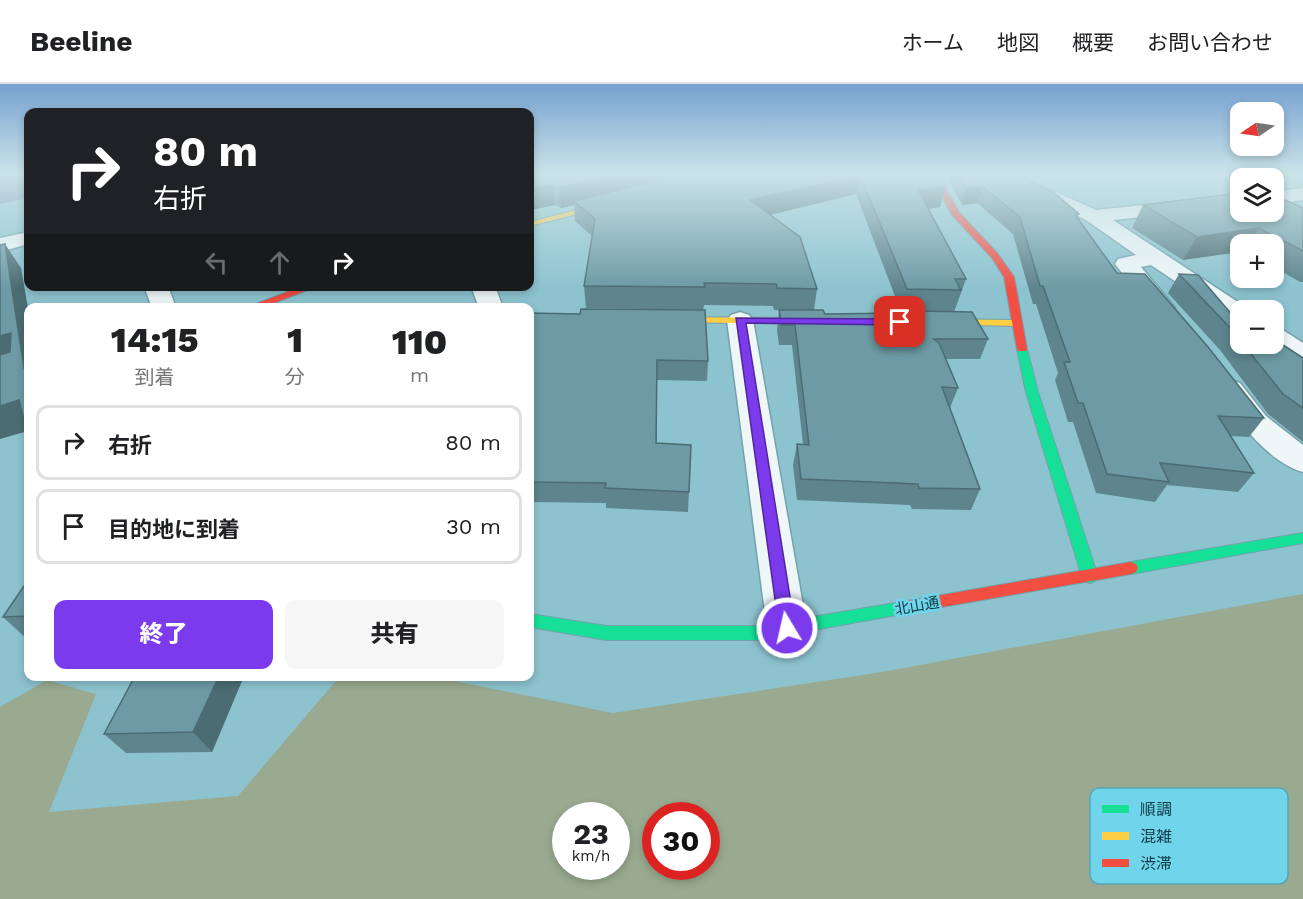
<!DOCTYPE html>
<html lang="ja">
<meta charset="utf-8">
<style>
:root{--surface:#fff;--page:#f6f6f6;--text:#202124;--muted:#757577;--line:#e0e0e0;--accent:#7c3aed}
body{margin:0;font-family:"Work Sans","Noto Sans JP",sans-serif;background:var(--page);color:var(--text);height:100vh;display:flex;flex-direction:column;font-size:22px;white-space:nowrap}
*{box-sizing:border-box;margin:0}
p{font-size:20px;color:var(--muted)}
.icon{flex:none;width:33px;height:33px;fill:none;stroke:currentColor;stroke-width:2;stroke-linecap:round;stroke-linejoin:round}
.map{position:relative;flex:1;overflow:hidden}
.sheet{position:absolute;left:24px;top:219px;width:510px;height:378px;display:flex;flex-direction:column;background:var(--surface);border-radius:12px;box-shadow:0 3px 9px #0003}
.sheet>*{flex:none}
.guide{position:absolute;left:24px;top:24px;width:510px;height:183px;border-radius:12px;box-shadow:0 3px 9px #0003;background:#202124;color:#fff;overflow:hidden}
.needle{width:39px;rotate:257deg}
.buttons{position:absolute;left:1230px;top:18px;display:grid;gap:12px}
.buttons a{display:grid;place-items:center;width:54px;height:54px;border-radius:12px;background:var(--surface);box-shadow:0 3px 9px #0003;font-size:30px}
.speed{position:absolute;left:552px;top:718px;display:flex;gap:12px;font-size:30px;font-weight:700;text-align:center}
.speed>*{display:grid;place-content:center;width:78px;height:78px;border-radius:50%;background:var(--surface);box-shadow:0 3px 9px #0003;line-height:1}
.speed small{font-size:15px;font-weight:400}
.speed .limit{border:9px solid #d22;background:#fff;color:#111}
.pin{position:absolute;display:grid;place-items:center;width:51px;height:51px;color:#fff;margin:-26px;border-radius:12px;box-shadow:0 3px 9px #0006}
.me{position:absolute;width:66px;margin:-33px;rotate:351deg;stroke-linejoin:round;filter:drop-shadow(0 0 4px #0008)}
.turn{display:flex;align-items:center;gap:21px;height:126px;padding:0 30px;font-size:27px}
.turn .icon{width:78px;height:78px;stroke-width:2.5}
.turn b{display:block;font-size:42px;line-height:51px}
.lanes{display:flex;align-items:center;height:57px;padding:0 30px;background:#0003;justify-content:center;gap:30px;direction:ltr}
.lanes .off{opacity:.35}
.eta{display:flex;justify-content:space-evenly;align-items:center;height:102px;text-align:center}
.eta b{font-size:36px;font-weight:800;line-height:42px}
.cta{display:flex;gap:12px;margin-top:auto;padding:12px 30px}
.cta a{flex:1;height:69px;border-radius:12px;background:var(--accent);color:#fff;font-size:24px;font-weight:800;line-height:69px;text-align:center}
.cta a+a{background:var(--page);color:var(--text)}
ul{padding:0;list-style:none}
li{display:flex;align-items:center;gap:18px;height:75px;margin:0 12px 9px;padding:0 18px;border:3px solid var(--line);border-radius:12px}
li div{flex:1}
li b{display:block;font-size:22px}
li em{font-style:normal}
header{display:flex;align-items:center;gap:36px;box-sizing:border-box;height:84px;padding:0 30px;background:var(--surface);border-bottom:2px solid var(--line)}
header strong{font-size:28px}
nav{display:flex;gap:33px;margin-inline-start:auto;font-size:21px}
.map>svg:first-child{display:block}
</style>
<header>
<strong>Beeline</strong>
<nav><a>ホーム</a><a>地図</a><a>概要</a><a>お問い合わせ</a></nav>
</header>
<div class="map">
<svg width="1303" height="815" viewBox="0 0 1303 815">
<rect width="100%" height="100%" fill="#8cc3cf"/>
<!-- green -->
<path fill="#9aaa90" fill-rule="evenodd" d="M1303,510v305h-1303v-192l47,-27 49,14 -47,118 189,-16 101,-119h96l178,36 269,-41zM566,732h50v51h-50zM656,732h50v51h-50z"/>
<!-- water -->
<path fill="#6c84ab" d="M0,90h28v24l-28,6z"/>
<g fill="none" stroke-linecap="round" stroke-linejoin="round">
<defs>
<path id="street" d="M991,90h25l80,36 144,-15v12l-127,13 137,90h-10v11l-9,-2 -80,-54 -10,2 34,41 -3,5 -9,2 -9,-2 -39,-49 3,-5 18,-4 -50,-35z
M1303,104v12l-29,4v-12z
M28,148v12l-28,8v-14z
M144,202h24l8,22h-24z
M471,202h24l8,22h-24z
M740,228l9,3 4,5 54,308 -6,12 -14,4 -14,-4 -6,-12 -40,-308 4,-5z
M1274,243l9,3 20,13v20l-9,-2 -25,-17h5z
M1230,296l10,3 26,33 37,29v27c-36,-10 -67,-54 -87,-83l4,-6z"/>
<path id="fast" d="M1022,262l5,3 11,43 60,185 -3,4 -5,2 -5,-2 -3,-4 -56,-185 -9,-43z
M1303,449v10l-172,31 -5,-2 -2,-4 2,-4 5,-2z
M907,517l6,1 2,5 -2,5 -6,1 -148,27h-153l-76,-13v-13l76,12h153z"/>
<path id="slow" d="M618,115h3v4l-91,23v-4z
M660,233l162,1 5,3 -5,3 -166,-2v-4z
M933,235l82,1 5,3 -5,3 -86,-2v-4z"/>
<path id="jam" d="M933,90h8v6l18,32 39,42 16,23 13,72 -1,2h-8l-1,-2 -13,-72 -12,-19 -40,-43 -19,-35z
M303,202h15l-57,22h-16z
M1131,478l5,2 2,4 -2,4 -5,2 -224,39 -6,-1 -2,-5 2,-5 6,-1z"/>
</defs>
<!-- street casing -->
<use href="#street" stroke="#74a1ab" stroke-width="3"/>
<!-- fast casing -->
<use href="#fast" stroke="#74a1ab" stroke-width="2"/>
<!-- slow casing -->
<use href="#slow" stroke="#74a1ab" stroke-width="2"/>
<!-- jam casing -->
<use href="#jam" stroke="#74a1ab" stroke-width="2"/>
<!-- street -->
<use href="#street" fill="#eef6f8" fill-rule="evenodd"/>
<!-- fast -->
<use href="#fast" fill="#16e098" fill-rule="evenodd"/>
<!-- slow -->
<use href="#slow" fill="#ffcf43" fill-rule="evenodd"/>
<!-- jam -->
<use href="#jam" fill="#f24e42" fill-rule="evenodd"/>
</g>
<!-- wall -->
<path fill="#5e848d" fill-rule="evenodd" d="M530,90h408l2,33 -12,2 38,70 -12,33 34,27 -8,20h-34l12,29 -8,20 30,81 -9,21 -59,-1 -2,-4 -113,-5 -4,-35 4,-21h6l-11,-99h-13l-2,-15 2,-20h-5l-1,-4 -69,-1 -1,5 -117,-2 -2,-22 8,-50 -17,-15 -1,-16 -13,3 -6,-3 -25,5zM856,110l45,118h13l-3,10 -86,-8 -11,-4 3,-21 -47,-74z
M948,90h66l63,44 40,55 147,145 -15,19 -19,-1 24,37 -16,19 -71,-7 -12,17 -59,-9 -23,-71h-5l-13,-42 3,-7 -22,-69h-3l-20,-70 -36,-31 -15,2 -13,-24 1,-2 -2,-2z
M1143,121l97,7 63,-4v74h-3l-26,-15v-23h-34l-57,16 -51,-32z
M1179,190l61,50v20h34l29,14v84l-35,-28 -48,-64 -52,-57z
M530,229l178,48 -1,20 -50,-1v63l34,2 -3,67 -82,-4v-5l-76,-1z
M28,496v60l-25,-23z
M244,592l-32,76 -86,1 -22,-19z"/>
<!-- shaded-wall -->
<path fill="#4c6c73" d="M617,90h80l-123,27v4l-13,3 -2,-20z
M860,91l-4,19 -108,26 2,-20z
M553,101l2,20 -25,5v-21z
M946,103l-6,20 -27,3 5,-20z
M983,103l-6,16 -15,2 5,-17z
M1259,144l-10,16h-9v8l-57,8 14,-23z
M5,160l16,24 7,40v66l-28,-8v-30l11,-3z
M19,316l9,31 -28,8v-33z
M219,592h25l-32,76 -19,-20z"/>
<!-- building -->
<path fill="#6d9aa4" stroke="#4c6c73" stroke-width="1.5" d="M530,90h87l-58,14 -6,-3 -23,4z
M685,90h253l8,13 -28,3 48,89h-11l6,11 -54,-1 -47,-114 -110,25 50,37 17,52 -40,-1 -1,-4 -72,-1 1,4 -121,-1 11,-67 -21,-18z
M959,90h55l39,18 26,22 -3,2 41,57 28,1 63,73 56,71 -46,-2 36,57 -94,-10 9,19 -62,-8 -24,-71h-5l-14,-41h6l-27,-76h-3l-20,-69 -37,-30 -16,1z
M1240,109v19h34v-11l11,-1 18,8v43l-44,-23 -62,9 -54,-32z
M5,160l19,124 4,-1v68l-9,-35 -19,6v-51l10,-3 1,-19 -11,3v-91z
M1179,190l19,1 42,49v16l-7,-9z
M581,225l124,1 3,51 -51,-1 -1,83 35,2 -2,47 -84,-4 1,-5 -76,-1v-169l50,1z
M779,226h44l2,4 73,-1 25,18 -8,-20 57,1 16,27h-54l5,4 19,45 -16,-1 38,102 -61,-1 -1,-4 -117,-5 -4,-35 12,1 -14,-120h-13z
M1274,255l29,19v50l-20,-14 -40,-50h31z
M28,496v36l-25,1z
M135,592h84l-26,56 -89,2z"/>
<!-- sky -->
<linearGradient id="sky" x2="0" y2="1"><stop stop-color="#76a1d0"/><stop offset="0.44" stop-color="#cbe4e9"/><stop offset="1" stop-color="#cbe4e9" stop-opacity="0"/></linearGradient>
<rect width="1303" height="205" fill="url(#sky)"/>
<!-- route -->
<path fill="#7c3aed" stroke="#51269a" stroke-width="1.5" d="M736,234l164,1 6,3 -6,3 -154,-2 49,305 -2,4h-12l-2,-4z"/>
<g text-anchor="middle" stroke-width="5" stroke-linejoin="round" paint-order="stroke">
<!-- street labels -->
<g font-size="15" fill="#0e3b44" stroke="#70d5eb">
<text transform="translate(917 522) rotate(-10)" y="5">北山通</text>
</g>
</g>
<!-- legend -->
<rect x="1090" y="704" width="198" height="96" rx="9" fill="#70d5eb" stroke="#53a7b9" stroke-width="1.5"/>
<rect x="1102" y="721" width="27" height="8" fill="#16e098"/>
<rect x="1102" y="748" width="27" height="8" fill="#ffcf43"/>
<rect x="1102" y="775" width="27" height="8" fill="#f24e42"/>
<g font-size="16" fill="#0e3b44">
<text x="1140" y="731">順調</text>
<text x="1140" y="758">混雑</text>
<text x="1140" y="785">渋滞</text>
</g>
</svg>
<div class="buttons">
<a><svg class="needle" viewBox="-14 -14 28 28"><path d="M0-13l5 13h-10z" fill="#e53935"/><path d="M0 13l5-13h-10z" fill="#757577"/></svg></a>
<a><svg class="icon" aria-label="layers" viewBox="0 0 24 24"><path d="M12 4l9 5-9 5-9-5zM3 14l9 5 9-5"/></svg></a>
<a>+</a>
<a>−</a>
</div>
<div class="speed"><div>23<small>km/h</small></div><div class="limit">30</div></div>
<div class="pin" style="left:900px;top:238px;background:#d93025"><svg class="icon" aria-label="arrive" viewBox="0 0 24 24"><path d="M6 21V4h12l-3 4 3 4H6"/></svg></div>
<svg class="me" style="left:787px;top:544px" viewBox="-20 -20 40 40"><circle r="17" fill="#7c3aed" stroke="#fff" stroke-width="3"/><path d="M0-11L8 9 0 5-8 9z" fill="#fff"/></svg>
<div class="guide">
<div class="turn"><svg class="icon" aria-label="right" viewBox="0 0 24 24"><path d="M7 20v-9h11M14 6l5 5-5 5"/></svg><div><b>80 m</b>右折</div></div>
<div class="lanes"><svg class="icon off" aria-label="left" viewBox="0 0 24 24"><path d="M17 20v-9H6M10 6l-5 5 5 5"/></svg><svg class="icon off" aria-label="ahead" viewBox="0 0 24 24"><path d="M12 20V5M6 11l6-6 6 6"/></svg><svg class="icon" aria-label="right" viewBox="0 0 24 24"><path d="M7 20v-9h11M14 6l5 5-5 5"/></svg></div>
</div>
<section class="sheet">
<div class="eta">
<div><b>14:15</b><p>到着</p></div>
<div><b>1</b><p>分</p></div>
<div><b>110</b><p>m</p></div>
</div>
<ul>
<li><svg class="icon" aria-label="right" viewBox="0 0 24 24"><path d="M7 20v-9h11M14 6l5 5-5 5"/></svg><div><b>右折</b></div><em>80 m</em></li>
<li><svg class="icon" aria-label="arrive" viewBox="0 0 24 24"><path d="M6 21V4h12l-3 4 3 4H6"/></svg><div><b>目的地に到着</b></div><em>30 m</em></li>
</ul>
<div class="cta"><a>終了</a><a>共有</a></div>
</section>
</div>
